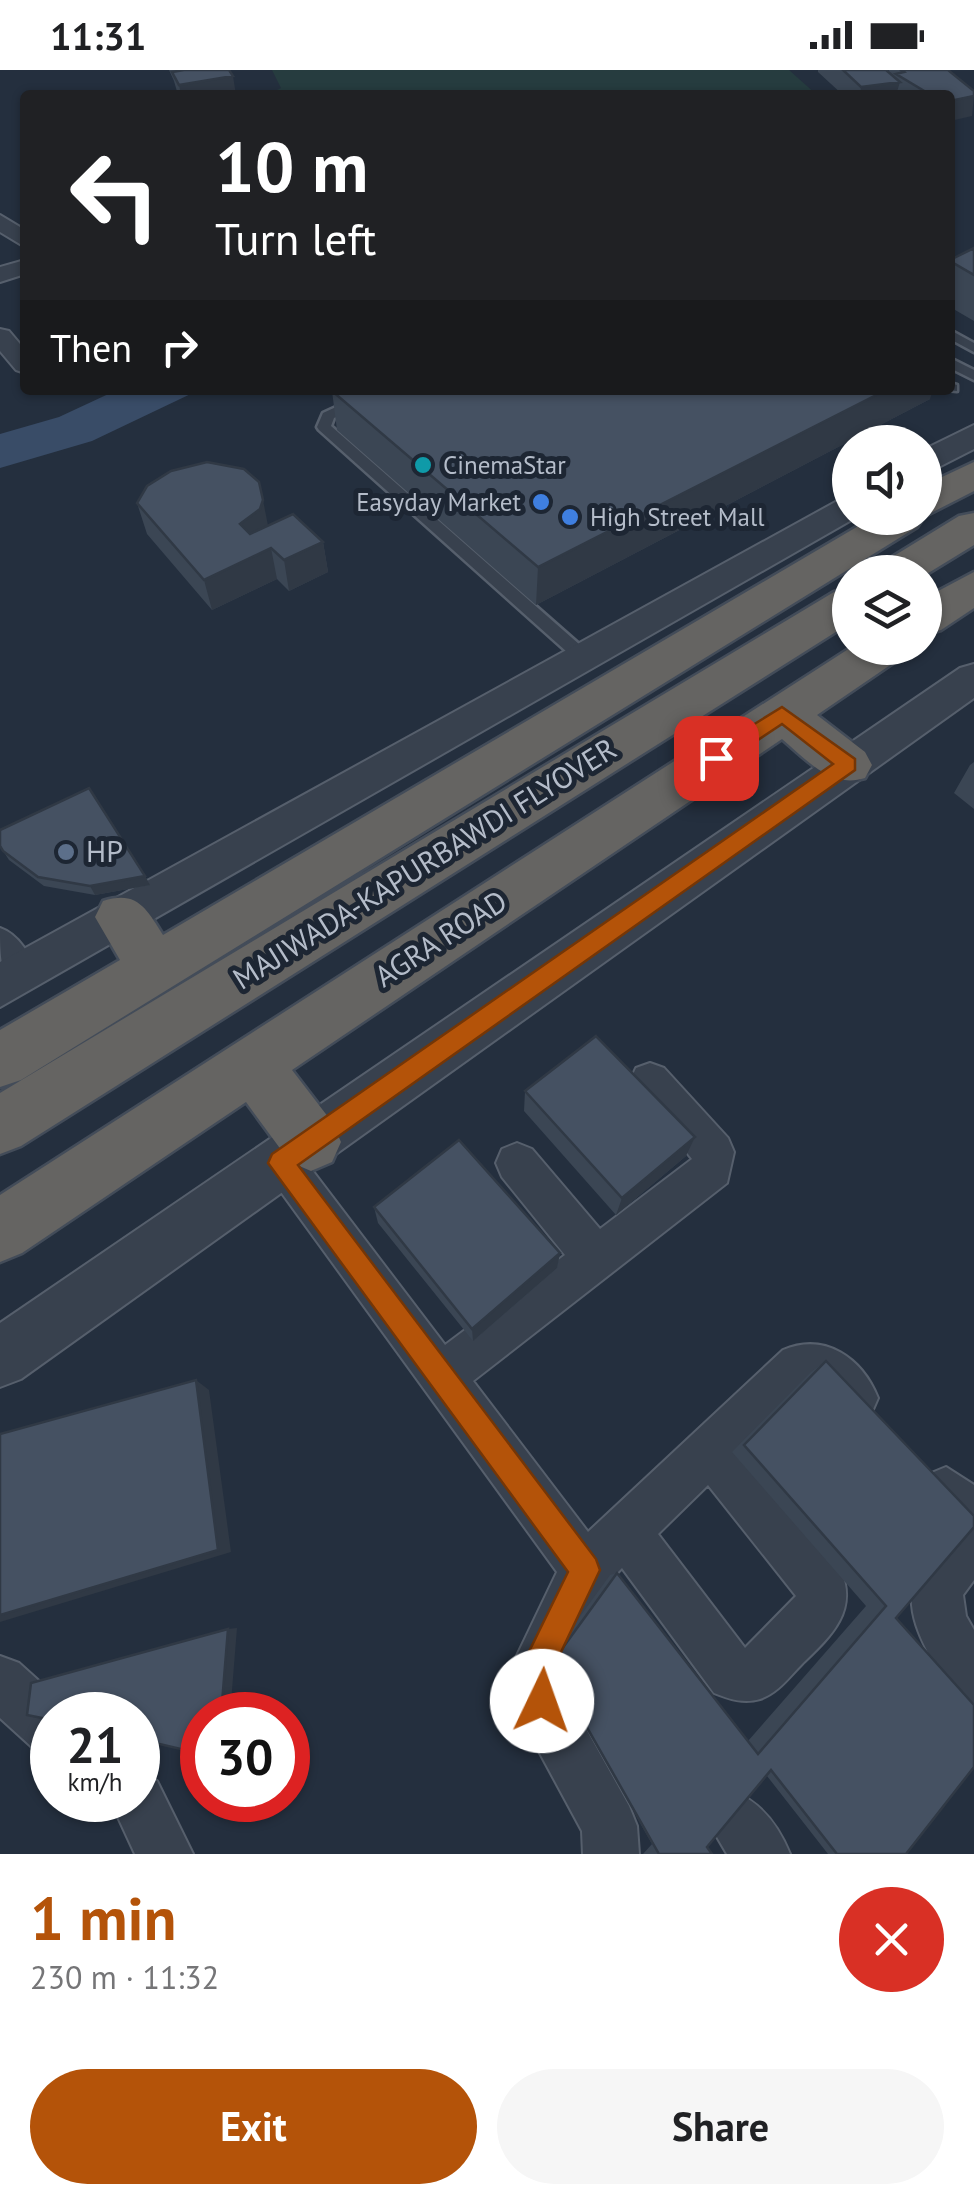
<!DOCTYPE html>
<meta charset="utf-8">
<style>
:root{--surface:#fff;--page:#f6f6f6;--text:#202124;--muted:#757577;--accent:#b45309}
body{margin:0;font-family:"PT Sans",sans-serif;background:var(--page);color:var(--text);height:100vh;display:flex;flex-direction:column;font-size:38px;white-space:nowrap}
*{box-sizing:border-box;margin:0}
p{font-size:32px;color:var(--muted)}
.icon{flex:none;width:55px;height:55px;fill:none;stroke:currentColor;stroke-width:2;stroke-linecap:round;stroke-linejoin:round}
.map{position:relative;height:1784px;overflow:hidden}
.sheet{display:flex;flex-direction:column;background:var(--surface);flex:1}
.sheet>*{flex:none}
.hud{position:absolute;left:20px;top:20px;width:935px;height:305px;border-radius:10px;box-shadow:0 2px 8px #0004;background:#202124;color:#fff;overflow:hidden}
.buttons{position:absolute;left:832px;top:355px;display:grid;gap:20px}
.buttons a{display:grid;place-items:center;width:110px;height:110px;border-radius:50%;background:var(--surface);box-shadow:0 2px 8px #0004;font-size:50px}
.speed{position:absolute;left:30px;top:1622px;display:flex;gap:20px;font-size:50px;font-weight:700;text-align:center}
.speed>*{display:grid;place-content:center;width:130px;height:130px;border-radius:50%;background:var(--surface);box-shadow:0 2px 8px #0004;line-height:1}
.speed small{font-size:25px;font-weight:400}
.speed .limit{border:15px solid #d22;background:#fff;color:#111}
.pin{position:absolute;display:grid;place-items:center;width:85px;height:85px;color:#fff;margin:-42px;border-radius:20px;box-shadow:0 5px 15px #0006}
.me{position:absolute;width:110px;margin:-55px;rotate:3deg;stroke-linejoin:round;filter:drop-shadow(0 0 8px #0008)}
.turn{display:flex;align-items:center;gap:35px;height:210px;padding:0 30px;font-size:45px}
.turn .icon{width:130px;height:130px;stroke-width:2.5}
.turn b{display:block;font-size:70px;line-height:85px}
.then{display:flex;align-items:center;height:95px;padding:0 30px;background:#0003;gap:20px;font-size:38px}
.round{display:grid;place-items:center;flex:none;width:105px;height:105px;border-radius:52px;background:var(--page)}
.overview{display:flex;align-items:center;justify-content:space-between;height:170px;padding:0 30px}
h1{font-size:60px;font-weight:700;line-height:75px;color:var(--accent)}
.action{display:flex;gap:20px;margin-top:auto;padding:20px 30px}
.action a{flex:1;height:115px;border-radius:60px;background:var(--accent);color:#fff;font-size:40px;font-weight:700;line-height:115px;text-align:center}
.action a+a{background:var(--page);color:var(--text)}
.status{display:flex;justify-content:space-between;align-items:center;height:70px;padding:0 50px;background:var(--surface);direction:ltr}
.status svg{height:28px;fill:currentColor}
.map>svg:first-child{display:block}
</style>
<div class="status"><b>11:31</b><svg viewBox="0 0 49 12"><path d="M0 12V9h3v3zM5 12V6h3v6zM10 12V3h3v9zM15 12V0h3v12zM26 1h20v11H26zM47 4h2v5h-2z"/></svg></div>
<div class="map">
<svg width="974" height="1784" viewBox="0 0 974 1784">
<rect width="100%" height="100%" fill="#242f3e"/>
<!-- green -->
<path fill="#263c3f" d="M272,0h517l28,25h-550l14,-7z"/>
<!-- water -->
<path fill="#394c67" d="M117,320h82l-107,51 -92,27v-34l59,-17z"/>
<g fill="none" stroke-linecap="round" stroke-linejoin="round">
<defs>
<path id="service" d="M950,260l24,13v9l-24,-13z
M950,288l24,12v10l-24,-12z
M950,313l7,2v6l-12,-1h5z
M373,320h18l-57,28 -3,8 257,226v8h-12l-257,-230 -2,-3 6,-14z"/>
<path id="minor" d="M0,145l25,15v17l-25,-15z
M25,190v14l-25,8v-15z
M0,259l9,2 16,19v23l-9,-3 -16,-19z
M0,858c20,7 30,28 39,47l-6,12c-33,14 -33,-32 -33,-59z
M650,993l14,5 64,70 6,14 -7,31 -254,198 115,151 195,-182c42,-18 79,8 95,48l-7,16 -16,7 -16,-7 -24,-24 -7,-1 -65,63 98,119c17,41 -11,66 -39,93 -13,13 -24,29 -42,35 -16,5 -31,0 -46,-6l-92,-125 -19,19 -40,83 4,25 62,111 8,20 2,28h-56l-1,-23 -60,-111 -7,-19 -4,-33 46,-96 -297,-409 6,-14 15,-6 15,6 149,196 120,-90 -63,-78 -6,-14 6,-14 15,-6 15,6 68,80 92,-70 -62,-78 6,-13zM708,1415l88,111 -51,52 -87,-114z
M946,1397l28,18v95l-11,15 3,21 8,14v77l-19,-7c-19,-36 -60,-88 -36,-129 10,-17 26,-27 25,-47l-15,-16 -7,-17 7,-17z
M0,1586l19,7 52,47 2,5h-21v41l-19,-8 -33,-30z
M138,1702l19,9 36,73h-58l-25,-54h28z
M735,1722c28,12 44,35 55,62h-63l-20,-34 8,-20z"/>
<path id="tertiary" d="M974,355v24l-49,25v-25z
M850,424v24h5l-855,489v-45z
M974,594v34l-953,681 -21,8v-64l960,-655z"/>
<path id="trunk" d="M974,392v29l-49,25v-31z
M974,443v32l-49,30 -47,-3 6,-10 75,-46z
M872,448h51l-6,9 -896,553 -21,7v-57l120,-70 -25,-43 8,-16c34,-11 43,7 60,34z
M974,502v36l-33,22 -16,4v-36z
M850,518v35l-829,523 -21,8v-61l834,-501z
M850,578h56l-7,11 -82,56 48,37 7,13 -7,13c-34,11 -58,-18 -83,-39l-490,331 40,52 9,20 -9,20 -21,9 -21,-9 -44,-60 -224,151 -22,9v-67z"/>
</defs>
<!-- service casing -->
<use href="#service" stroke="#565f6c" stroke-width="5"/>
<!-- minor casing -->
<use href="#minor" stroke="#565f6c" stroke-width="4"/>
<!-- tertiary casing -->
<use href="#tertiary" stroke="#565f6c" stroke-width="4"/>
<!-- trunk casing -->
<use href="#trunk" stroke="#434c59" stroke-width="5"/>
<!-- service -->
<use href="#service" fill="#38414e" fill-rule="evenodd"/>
<!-- minor -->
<use href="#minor" fill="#38414e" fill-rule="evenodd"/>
<!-- tertiary -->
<use href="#tertiary" fill="#38414e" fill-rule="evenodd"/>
<!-- trunk -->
<use href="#trunk" fill="#656462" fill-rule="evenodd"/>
</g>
<!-- wall -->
<path fill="#3b4654" d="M169,0h60l7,25h-58l-4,-14z
M818,0h68l2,2 1,-2h59l24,46 -22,-21h-107l-25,-23z
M974,178v73l-24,-14v-47z
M332,321l598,8 -394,206 -199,-175z
M137,433l131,22 55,17 5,30 -39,19 -12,-12 -65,31 -65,-76z
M974,692v47l-20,-16 16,-28z
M0,776l145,30 5,9 -55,10 -51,-9 -35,-26z
M525,1021l161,65 -70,59 -92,-104z
M374,1137l186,46 -3,15 -84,73 -95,-118z
M826,1291l70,257 10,236h-78l-61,-78 -60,71 5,7h-69l9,-10 -104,-183 62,-86 7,-2 131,168 118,-135 -134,-154 79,-80z"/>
<!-- shaded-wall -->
<path fill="#303945" d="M233,6l3,19h-55l-2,-10z
M900,12l-4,13h-36l1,-8z
M974,26l-2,20 -22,5v-20z
M886,320h47l-3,9 -394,206 2,-38z
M263,430l6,31 -22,24 -7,-31z
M323,472l5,30 -39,19 -5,-31z
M271,478l6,31 -65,31 -8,-30z
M145,806l5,9 -55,10 -5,-9z
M695,1067l-9,19 -70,59 6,-17z
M560,1183l-3,15 -84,73 -1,-12z
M196,1310l13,10 22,162 -231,70v-7z
M237,1558l-7,87h-9l7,-86z"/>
<!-- building -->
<path fill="#455162" stroke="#303945" stroke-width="2.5" d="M184,0h45l4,6 -54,9 -7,-13z
M843,0h43l14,12 -39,5z
M901,0h47l26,21v5l-24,5v-6h-19l-35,-21 8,-2z
M974,178v27l-24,-14v-1z
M335,320h551l-348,177 -206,-176z
M207,392l37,7 15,13 4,18 -3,9 -20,15 10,10 43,-20 30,28 -39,18 -13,-12 -67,32 -67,-77 10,-17 24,-15z
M89,718l56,88 -55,10 -52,-9 -35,-26 -3,-5v-16z
M596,966l99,101 -73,61 -97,-107z
M459,1070l101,113 -88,76 -98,-122z
M826,1291l148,155v11l-78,91 78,87v62l-68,87h-69l-66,-84 -64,77 5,7h-53l-108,-190 66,-91 141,181 128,-148 -142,-161z
M196,1310l22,170 -218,65v-181z
M228,1559l-7,86h-19v39l-64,-15v-24h-86v5l-25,-5 4,-32z"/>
<!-- route -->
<path fill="#b45309" stroke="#753606" stroke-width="2.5" d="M782,637l73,52v11l-557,395 298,394 4,11 -47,99 5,32 -5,11 -11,5 -12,-5 -9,-44 47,-96 -300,-409 4,-9 561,-390 -51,-40 -59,39h-14v-11z"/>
<!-- markers -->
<circle fill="#0f9aa8" stroke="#1d2633" stroke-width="4" cx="423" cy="395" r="10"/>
<g fill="#3f7fe0" stroke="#1d2633" stroke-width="4">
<circle cx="541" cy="432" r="10"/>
<circle cx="570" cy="447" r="10"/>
</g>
<circle fill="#5c6f8a" stroke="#1d2633" stroke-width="4" cx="66" cy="782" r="10"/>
<g text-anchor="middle" stroke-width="10" stroke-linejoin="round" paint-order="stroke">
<!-- far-poi labels -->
<g font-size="25" fill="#b4bcc9" stroke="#1d2633" text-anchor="start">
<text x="443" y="404">CinemaStar</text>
<text x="521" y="441" text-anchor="end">Easyday Market</text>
<text x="590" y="456">High Street Mall</text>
</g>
<!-- poi labels -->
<g font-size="30" fill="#b4bcc9" stroke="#1d2633" text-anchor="start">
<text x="86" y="792">HP</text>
</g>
<!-- street labels -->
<g font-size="30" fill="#b4bcc9" stroke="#1d2633">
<text transform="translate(425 794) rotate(-32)" y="10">MAJIWADA-KAPURBAWDI FLYOVER</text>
<text transform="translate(441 869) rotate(-33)" y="10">AGRA ROAD</text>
</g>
</g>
</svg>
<div class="buttons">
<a><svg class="icon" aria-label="sound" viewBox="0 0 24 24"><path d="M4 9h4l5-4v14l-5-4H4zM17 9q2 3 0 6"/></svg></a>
<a><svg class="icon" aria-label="layers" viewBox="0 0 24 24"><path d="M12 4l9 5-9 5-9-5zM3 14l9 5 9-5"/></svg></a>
</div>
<div class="speed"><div>21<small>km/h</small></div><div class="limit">30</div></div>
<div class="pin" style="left:716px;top:688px;background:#d93025"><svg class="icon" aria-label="arrive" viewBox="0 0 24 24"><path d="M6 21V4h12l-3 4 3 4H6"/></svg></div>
<svg class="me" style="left:542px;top:1631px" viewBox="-20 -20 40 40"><circle r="19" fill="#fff"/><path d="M0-13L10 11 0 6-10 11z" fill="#b45309"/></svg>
<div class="hud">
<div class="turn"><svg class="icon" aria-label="left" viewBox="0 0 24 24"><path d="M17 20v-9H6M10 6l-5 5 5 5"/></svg><div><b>10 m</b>Turn left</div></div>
<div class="then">Then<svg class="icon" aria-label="right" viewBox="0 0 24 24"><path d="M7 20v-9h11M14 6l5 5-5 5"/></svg></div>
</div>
</div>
<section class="sheet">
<div class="overview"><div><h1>1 min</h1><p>230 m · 11:32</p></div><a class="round" style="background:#d93025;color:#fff"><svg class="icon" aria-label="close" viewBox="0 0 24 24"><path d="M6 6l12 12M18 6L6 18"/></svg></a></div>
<div class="action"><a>Exit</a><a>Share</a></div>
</section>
